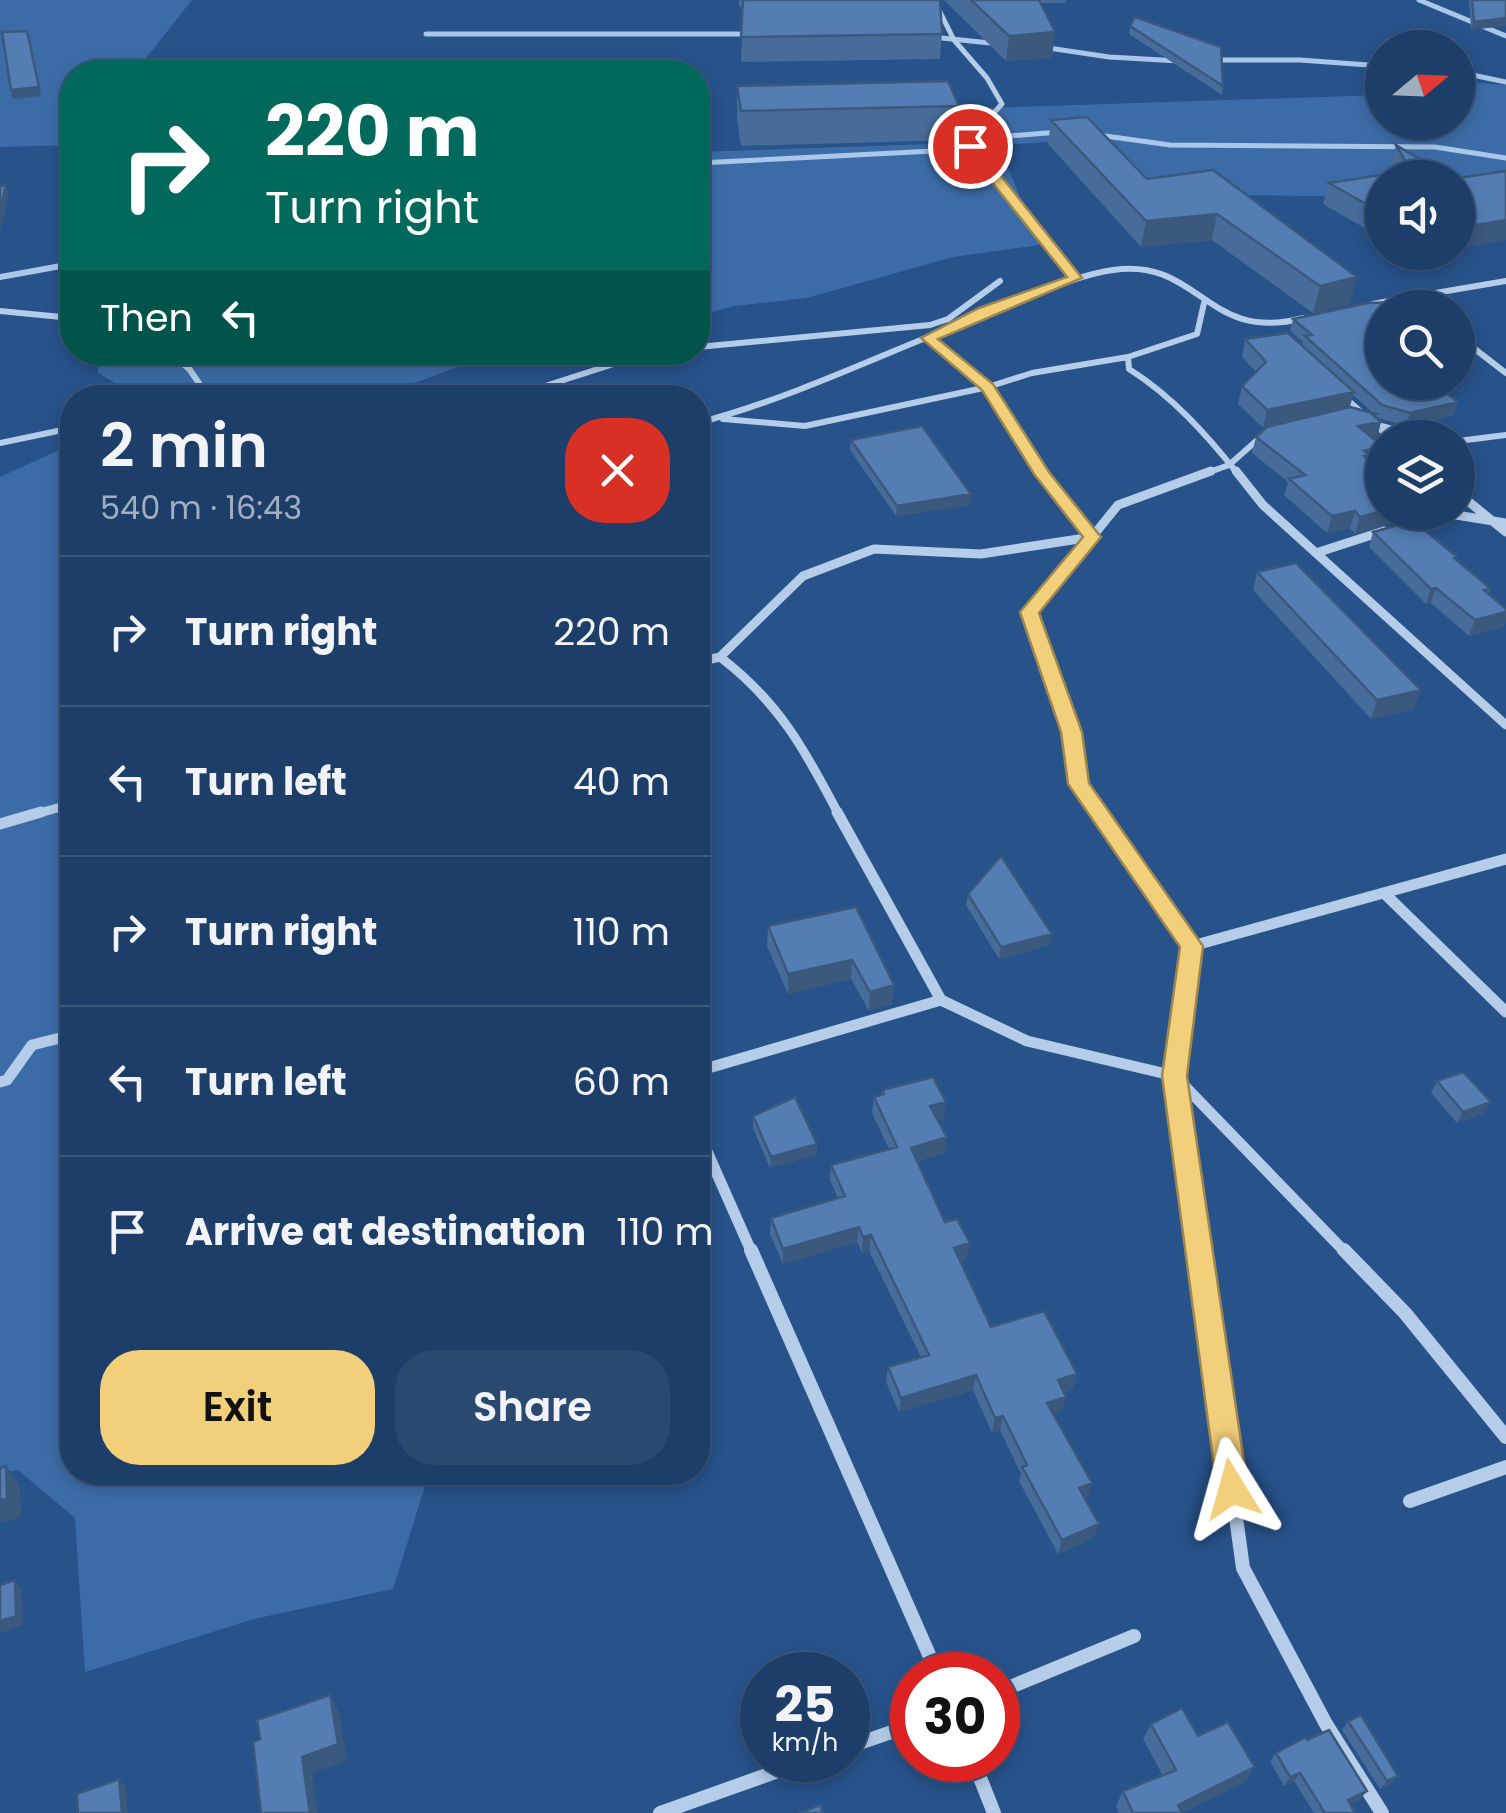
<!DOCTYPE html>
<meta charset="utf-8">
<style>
:root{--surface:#1d3e68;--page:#2a4971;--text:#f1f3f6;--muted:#a0aec0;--line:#3b577c;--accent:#f2cf7b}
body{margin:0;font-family:Poppins,sans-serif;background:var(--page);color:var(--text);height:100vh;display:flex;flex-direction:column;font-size:38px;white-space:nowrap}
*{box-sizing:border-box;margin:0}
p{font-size:32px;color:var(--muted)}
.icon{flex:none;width:55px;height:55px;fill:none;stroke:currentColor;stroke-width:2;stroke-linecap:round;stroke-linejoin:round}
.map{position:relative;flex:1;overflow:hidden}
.details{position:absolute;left:60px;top:385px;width:650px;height:1100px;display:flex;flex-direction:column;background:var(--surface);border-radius:40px;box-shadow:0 5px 15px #0003,0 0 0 2px var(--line)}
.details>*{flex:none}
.hud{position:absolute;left:60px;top:60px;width:650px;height:305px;border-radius:40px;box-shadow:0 5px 15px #0003,0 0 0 2px var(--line);background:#00695c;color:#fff;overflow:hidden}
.needle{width:65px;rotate:71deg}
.buttons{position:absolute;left:1365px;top:30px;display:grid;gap:20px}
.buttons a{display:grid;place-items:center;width:110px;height:110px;border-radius:50%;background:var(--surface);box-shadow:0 5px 15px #0003,0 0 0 2px var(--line);font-size:50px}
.speed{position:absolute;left:740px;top:1652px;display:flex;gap:20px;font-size:50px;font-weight:700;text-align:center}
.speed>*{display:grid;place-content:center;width:130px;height:130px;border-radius:50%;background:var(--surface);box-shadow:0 5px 15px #0003,0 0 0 2px var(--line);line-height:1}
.speed small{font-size:25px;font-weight:400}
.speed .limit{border:15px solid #d22;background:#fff;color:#111}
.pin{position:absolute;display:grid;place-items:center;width:85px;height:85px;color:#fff;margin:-42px;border:5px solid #fff;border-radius:50%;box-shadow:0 2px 10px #0007}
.me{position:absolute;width:110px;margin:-55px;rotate:352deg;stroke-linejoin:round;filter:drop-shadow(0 0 8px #0008)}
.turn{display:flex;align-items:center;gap:35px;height:210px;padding:0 40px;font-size:45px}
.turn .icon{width:130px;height:130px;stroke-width:2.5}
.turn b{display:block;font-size:70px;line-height:85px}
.then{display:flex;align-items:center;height:95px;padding:0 40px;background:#0003;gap:20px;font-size:38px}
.round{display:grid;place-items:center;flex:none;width:105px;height:105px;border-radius:40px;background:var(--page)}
.head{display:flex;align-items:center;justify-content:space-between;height:170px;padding:0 40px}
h1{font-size:60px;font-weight:600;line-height:75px}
.action{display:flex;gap:20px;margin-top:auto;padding:20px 40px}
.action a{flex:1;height:115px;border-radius:40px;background:var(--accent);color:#111;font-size:40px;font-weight:600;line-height:115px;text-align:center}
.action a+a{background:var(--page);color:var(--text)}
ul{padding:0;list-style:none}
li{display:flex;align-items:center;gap:30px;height:150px;padding:0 40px;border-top:2px solid var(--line)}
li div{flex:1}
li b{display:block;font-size:38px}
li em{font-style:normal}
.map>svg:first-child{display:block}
</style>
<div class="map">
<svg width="1506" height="1813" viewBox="0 0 1506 1813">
<rect width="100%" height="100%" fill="#27528a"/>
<!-- green -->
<path fill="#3c6ca7" d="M0,0h192l-57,72h-63v73l-72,2z
M1480,83l26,2v118l-48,-3v-22h-76v19l-227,-3 -58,-55 -98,6 40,100 -86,12 -146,41 -73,8 -36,10v-164l263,-9 -8,-34 429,-14v27h76v-36z
M99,352l444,1 -77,11 -93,34 -235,-1 -40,-24z
M72,444v267l-4,126 -9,58 10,123 3,1v453l357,1 -36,116 -139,30 -169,53 -10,-154 -57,-48 -18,4v-997z"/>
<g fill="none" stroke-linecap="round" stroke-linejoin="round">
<!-- stream-far1 -->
<path stroke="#aac7ea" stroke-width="5" d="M1419,0l87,36
M426,34h324
M932,37l68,7
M1042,47l67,10 70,4
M1211,60h89l82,6
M1458,72l48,10
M1091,134l79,11 265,2 71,11
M698,163l255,-13 43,-13 63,-5"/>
<!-- stream -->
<path stroke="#aac7ea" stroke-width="6" d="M0,277l72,-13"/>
<!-- street-far4 -->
<path stroke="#b5cde9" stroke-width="5" d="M934,0l20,40 33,38 15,26 -24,26 -8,16 50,62"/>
<!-- street-far3 -->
<path stroke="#b5cde9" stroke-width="6" d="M1018,206l57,72
M1406,298l100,-17
M1204,303l-7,31 -69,23 1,12c43,27 77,65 109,105
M1373,304l32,-6 25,10
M0,311l72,7
M1458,336l48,37
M928,338l60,49 54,87
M698,347l232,-22 18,-6 52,-38
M170,352l20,18 19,28
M1342,395l48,43
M488,398l54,-11 109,-35
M723,419l82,7 183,-39 44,-14 96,-16
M1367,422l58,16
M698,423c109,-29 208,-81 314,-119 33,-13 66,-29 101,-34 86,-13 94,74 190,48
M1458,441l48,-6
M0,443l72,-15
M1204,474l25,-9 34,-30"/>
<!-- street-far2 -->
<path stroke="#b5cde9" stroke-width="9" d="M1040,471l52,66 -62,75 42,120 7,51 22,32
M1236,471l27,34 243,220
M1458,493l48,39
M1406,526l50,-11 50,8
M1319,552l65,-21
M720,657c59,45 85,93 119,158
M698,662l22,-5 83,-81 71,-27 107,5 111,-17 26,-32 93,-34
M32,815l40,-11"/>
<!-- street-far1 -->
<path stroke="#b5cde9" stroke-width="11" d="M837,812l104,188 86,41 148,35 24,177
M1099,812l93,134 -17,130 171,177
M0,824l41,-12
M1384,893l122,119
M1192,946l314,-87
M698,1071l243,-71
M0,1082l7,-2 25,-35 40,-10
M698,1131l54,122"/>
<!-- street -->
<path stroke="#b5cde9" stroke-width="14" d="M751,1250l187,425
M1199,1250l44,318 83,156 56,89
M1344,1250l61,63 101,124
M1410,1501l96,-34
M998,1692l136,-56
M848,1747l64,-22
M973,1760l21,53
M660,1813l149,-53"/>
</g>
<!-- wall -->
<path fill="#486c9a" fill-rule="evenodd" d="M739,0h201l2,34 -2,25 -199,3 2,-55h-4z
M944,0h122v3h-25l14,29 -3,26 -46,3z
M1469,0h37l-35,30z
M1130,26l93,60 -1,9 -93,-61z
M737,86l222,20 -3,34 -215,6 -4,-26z
M1051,120l96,59 66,-9 137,134 -37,9 -101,-73 -71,7 -93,-103z
M1396,145l55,33h-69v60l-59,-34 6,-21 65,-10 -4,-7z
M1293,319l89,63 72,33 -48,11 -28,-8 -3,-3 2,24h-3l8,7v6l-3,12 -5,1 23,49 -3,9 -39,11 -5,-6 -23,5 -43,-38 4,-13 -36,-29 4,-16 10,-9h-3l-25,-24 4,-18 14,-14 -14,-15 3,-18 57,7 1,-4 -13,-11zM1353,395l20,18 -24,-6z
M851,440l120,54 -1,11 -74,11 -46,-66z
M1373,532l83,28 34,28 -2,6 18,15v11l-3,7 -34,9 -38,-33 -5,1 -57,-57z
M1257,572l157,137 -43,10 -118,-129z
M968,894l84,40 -2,11 -51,14 -33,-54z
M856,907l36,97 -23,7 -18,-32 -63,15 -21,-48 1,-20z
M1437,1081l48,32 -28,10 -26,-30z
M882,1090l62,28 -7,2 8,33 -28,8 28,61 22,36 -7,3 31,66 86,47 -4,15 -9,3 -2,19 -8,3 34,83 -3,1 9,40 -36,16 -39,-73 2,-7 -21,-44 -8,3 -19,-43 -74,22 -13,-30 2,-15 33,-10 -52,-106 -7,2 -5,-11 -74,22 -13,-30 1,-16 67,-20 -8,-18 1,-15 58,-16 -17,-36 2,-16 7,-2z
M753,1116l64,28 -1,11 -46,13 -17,-40z
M1348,1721l50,55 -7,8 -11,5 -38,-59z
M1151,1724l47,12 57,31 -10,15 -63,31h-63l-3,-7 7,-15 40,-15 -20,-37z
M1307,1740l60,51 -7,8 -10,5 5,9h-41l-20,-32 -10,5 -14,-25 6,-8z"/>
<!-- shaded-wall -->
<path fill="#3b587d" d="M1506,18v8l-35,4 3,-8z
M1055,32l-3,26 -46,3 3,-25z
M30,39l11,57 -28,3 -2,-9z
M6,185l3,9 -9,39v-22z
M66,186h6v16h-2z
M1217,214l-5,26 -71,7 5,-26z
M1506,220v20l-48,9v-21z
M1417,252h22l-23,5z
M1357,277l-7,27 -37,9 7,-27z
M1354,392l-5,18 -86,18 4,-18z
M1458,402l-4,13 -48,11 4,-13z
M1376,414l-3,10 8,-2 -4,17 -23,4 4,-17z
M1382,447l-3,17 -14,2 -1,-15z
M971,494l-1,11 -74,11 1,-10z
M1355,511l-5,17 -23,5 5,-17z
M1382,511v1h23l-8,2 -3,9 -39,11 5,-17z
M1436,588l-5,15 -5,1 5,-15z
M1506,612v8l-3,7 -34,9 6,-16z
M1421,690l-7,19 -43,10 6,-19z
M1052,934l-2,11 -51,14 2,-12z
M852,960l-1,19 -63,15v-20z
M894,985l-2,19 -23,7 1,-19z
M946,1102l-2,16 -16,4 2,-16z
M1491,1102l-6,11 -28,10 6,-11z
M947,1137l-2,16 -36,10 2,-15z
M817,1144l-1,11 -46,13 1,-11z
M859,1227l-2,15 -74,22v-15z
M871,1235l-2,16 -7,2 1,-16z
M970,1243l-3,15 -16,5 3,-15z
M1077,1374l-4,15 -19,5 4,-14z
M976,1375l-3,15 -74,22 2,-14z
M1066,1397l-4,14 -18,6 3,-14z
M1003,1416l-3,14 -8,3 3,-15z
M6,1466l14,19 1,32 -21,6v-23z
M1092,1483l-4,14 -13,5 4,-14z
M1099,1524l-5,14 -36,16 4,-14z
M15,1580l7,10 1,35 -23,8v-12z
M330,1695l9,17 8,49 -35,12 5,40h-7l-8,-56z
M1255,1767l-10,15 -63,31 -4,-8z
M1300,1773l-6,8 -10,5 6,-9z
M1398,1776l-7,8 -11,5 7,-8z
M119,1779l7,8 2,26h-6z
M1367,1791l-7,8 -19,9 7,-8z"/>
<!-- building -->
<path fill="#547eb3" stroke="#3b587d" stroke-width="2.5" d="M743,0h197l2,34 -201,3z
M971,0h68l16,32 -46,4z
M1472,0h34v18l-32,4z
M1135,17l86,30 2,39 -93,-60z
M27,31l12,56 -28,3 -9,-58z
M948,81l11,25 -218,5 -4,-25z
M1087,117l60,62 66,-9 144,107 -37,9 -103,-72 -71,7 -95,-101z
M1396,145l55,33h-36z
M1506,171v49l-48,8v-50z
M1400,172l7,6h-25v35l-53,-30z
M6,185l-6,26v-25z
M1397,302l8,6h-23v74h50l26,20 -48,11 -28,-8 -77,-69 7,-1 -19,-16 75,-16z
M1288,333l66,59 -87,18 -25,-24 24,-24 -21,-23z
M1350,407l26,7 -3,1 8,7 -23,4 24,20v1l-18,4 5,4 -5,1 18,16v39l-22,6 -5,-6 -23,5 -43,-37 16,-4 -49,-38 11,-10z
M922,426l49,68 -74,12 -46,-66z
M1414,521l43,36 -3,1 36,30 -6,2 22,19v3l-31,8 -39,-32 -5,1 -58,-57z
M1296,563l125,127 -44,10 -120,-128z
M1001,856l51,78 -51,13 -33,-53z
M856,907l38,78 -24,7 -18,-32 -64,14 -20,-48z
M1463,1072l28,30 -28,10 -26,-31z
M933,1077l13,25 -16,4 17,31 -36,11 34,74 12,-3 13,24 -16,5 37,79 53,-16 33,63 -19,6 8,17 -19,6 45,80 -13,5 20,36 -37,16 -40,-73 5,-2 -24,-49 -8,2 -19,-43 -75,23 -13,-31 41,-12 -58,-120 -8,2 -4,-10 -76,22 -12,-31 74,-22 -14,-31 66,-18 -23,-50 10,-3 -2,-4z
M795,1097l22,47 -46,13 -18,-41z
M6,1466l1,32 -7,2v-32z
M15,1580l1,36 -16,5v-36z
M330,1695l8,49 -36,13 8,56h-49l-8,-71 7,-3 -3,-19z
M1182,1708l16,28 30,-14 27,45 -77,38 4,8h-49l-10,-22 53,-21 -25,-46z
M1361,1715l37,61 -11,5 -39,-60z
M1329,1730l38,61 -19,9 7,13h-30l-25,-40 -10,4 -14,-24 30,-16 1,3z
M119,1779l3,34h-44l-1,-19z
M820,1805l3,8h-24z"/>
<!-- route -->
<path fill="#f2cf7b" stroke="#9d8750" stroke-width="2.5" d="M966,143h9l107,135 -144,61 55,45 56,88 52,65 -62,76 43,119 7,51 114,163 -16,130 61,413 -5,10 -11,5 -11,-5 -4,-10 -55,-413 18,-129 -112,-163 -7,-52 -41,-120 63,-75 -49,-63 -52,-84 -61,-52 58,-30 88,-31 -101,-128z"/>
</svg>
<div class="buttons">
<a><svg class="needle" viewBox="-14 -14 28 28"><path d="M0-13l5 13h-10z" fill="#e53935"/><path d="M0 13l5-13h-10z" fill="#a0aec0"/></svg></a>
<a><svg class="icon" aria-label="sound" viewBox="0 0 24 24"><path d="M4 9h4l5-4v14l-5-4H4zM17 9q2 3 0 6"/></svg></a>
<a><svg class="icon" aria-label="search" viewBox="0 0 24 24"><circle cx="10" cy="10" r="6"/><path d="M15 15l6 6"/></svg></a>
<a><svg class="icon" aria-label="layers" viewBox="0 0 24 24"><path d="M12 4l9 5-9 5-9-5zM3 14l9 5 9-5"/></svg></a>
</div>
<div class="speed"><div>25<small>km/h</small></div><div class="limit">30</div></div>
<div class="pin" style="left:970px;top:146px;background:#d93025"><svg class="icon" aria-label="arrive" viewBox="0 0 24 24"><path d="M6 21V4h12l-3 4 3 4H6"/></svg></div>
<svg class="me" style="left:1232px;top:1489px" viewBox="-20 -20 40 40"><path d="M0-17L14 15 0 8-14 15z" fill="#f2cf7b" stroke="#fff" stroke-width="4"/></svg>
<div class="hud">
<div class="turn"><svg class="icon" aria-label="right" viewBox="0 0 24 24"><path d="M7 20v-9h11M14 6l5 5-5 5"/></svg><div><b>220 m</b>Turn right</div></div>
<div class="then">Then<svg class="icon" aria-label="left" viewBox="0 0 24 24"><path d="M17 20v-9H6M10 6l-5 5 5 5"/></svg></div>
</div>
<section class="details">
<div class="head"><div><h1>2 min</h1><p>540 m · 16:43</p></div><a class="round" style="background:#d93025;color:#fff"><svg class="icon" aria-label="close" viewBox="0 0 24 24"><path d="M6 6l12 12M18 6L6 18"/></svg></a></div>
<ul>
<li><svg class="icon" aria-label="right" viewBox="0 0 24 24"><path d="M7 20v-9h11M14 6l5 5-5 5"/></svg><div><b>Turn right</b></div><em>220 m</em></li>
<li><svg class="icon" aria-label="left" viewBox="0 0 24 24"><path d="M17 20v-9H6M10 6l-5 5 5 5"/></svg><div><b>Turn left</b></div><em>40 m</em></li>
<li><svg class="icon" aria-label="right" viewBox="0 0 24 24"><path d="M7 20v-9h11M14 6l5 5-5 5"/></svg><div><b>Turn right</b></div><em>110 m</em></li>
<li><svg class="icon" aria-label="left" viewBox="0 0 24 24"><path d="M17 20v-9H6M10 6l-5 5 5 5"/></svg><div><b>Turn left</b></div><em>60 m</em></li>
<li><svg class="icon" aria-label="arrive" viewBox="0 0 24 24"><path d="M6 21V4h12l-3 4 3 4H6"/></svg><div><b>Arrive at destination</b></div><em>110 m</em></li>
</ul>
<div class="action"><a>Exit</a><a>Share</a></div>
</section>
</div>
